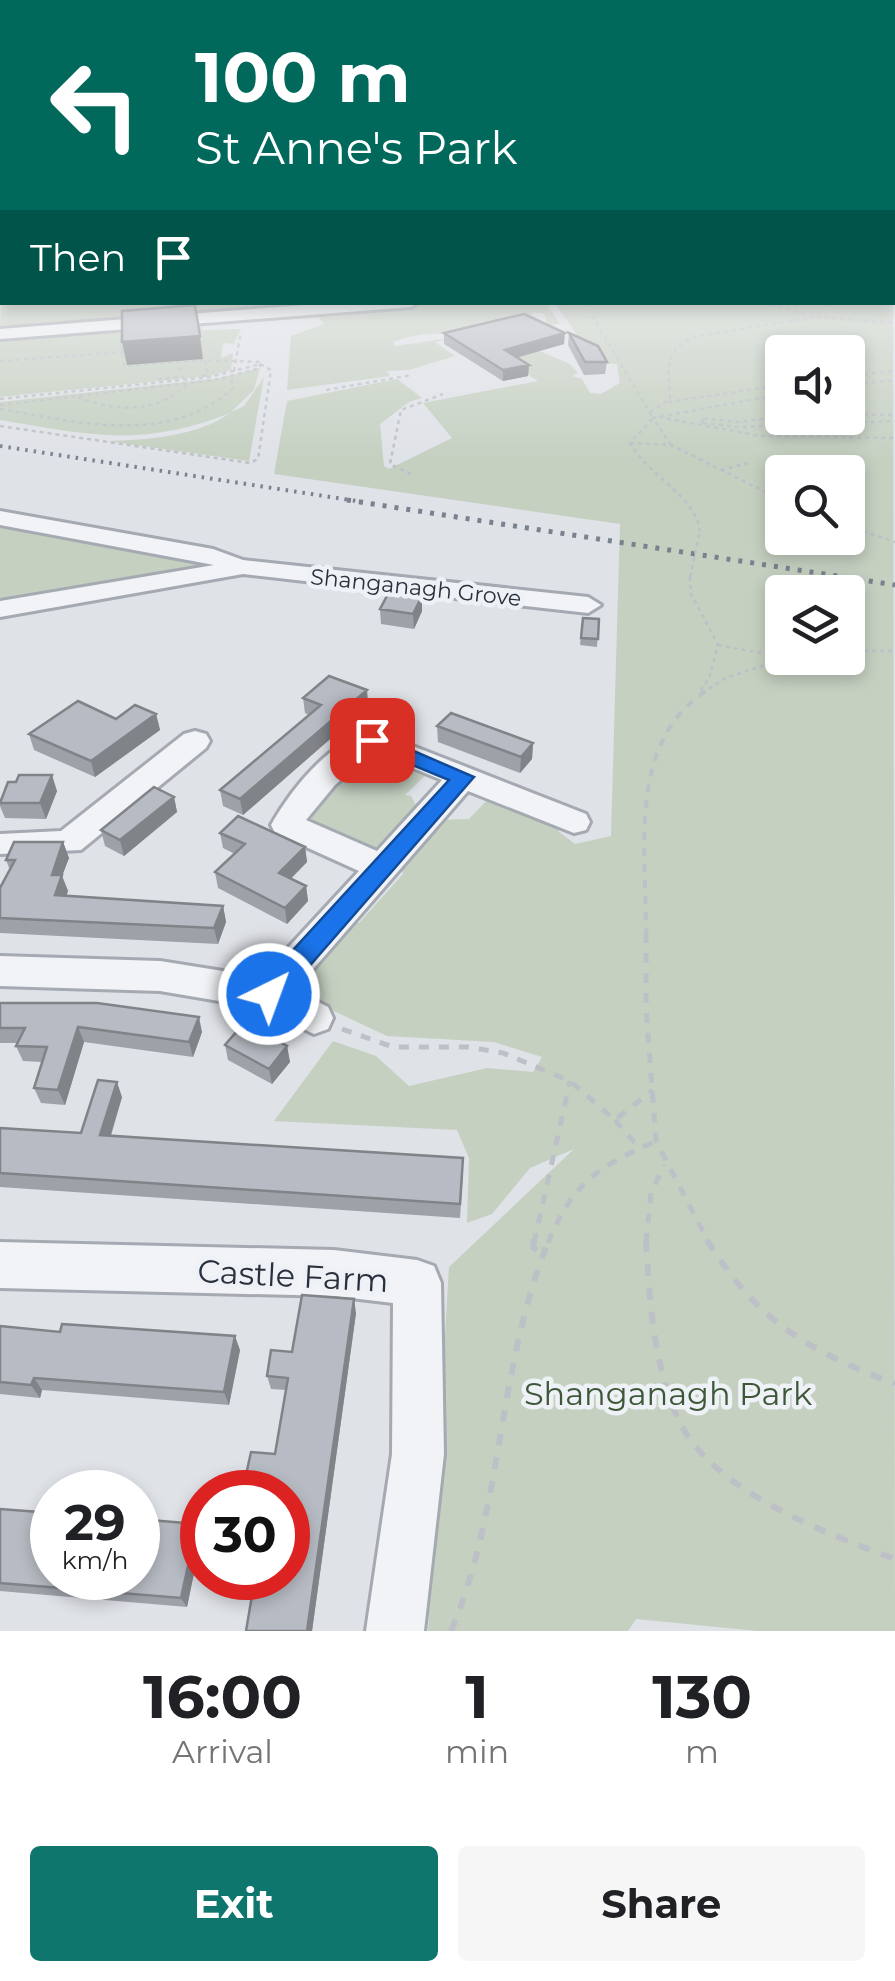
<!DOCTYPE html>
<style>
:root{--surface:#fff;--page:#f6f6f6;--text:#202124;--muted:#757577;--accent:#0f766e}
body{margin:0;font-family:Montserrat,sans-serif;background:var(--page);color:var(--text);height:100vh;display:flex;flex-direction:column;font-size:38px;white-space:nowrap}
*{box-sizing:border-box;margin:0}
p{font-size:32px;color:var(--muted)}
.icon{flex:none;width:55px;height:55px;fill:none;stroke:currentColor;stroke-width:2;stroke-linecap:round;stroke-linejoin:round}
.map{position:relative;height:1631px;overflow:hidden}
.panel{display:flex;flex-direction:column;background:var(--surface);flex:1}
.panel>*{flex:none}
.guide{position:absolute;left:0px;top:0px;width:895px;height:305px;box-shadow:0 5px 15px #0003;background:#00695c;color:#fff;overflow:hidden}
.fabs{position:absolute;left:765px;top:335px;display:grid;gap:20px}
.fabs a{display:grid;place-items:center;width:100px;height:100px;border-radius:10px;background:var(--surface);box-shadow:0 5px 15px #0003;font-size:50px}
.speed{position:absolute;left:30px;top:1470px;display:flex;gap:20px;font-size:50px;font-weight:700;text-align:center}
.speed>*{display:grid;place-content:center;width:130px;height:130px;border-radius:50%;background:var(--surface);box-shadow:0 5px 15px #0003;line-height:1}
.speed small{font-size:25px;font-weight:400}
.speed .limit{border:15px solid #d22;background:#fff;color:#111}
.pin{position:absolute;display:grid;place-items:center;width:85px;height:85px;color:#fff;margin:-42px;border-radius:20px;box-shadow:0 5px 15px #0006}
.me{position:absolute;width:110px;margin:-55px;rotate:42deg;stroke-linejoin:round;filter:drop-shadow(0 0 8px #0008)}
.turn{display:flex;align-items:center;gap:35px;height:210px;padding:0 30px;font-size:45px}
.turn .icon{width:130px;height:130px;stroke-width:2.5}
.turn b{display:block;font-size:70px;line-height:85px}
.then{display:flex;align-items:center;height:95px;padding:0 30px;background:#0003;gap:20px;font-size:38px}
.eta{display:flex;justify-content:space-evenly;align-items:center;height:170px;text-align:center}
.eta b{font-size:60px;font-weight:700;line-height:70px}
.button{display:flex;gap:20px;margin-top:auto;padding:20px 30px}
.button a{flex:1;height:115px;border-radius:10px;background:var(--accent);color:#fff;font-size:40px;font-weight:700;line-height:115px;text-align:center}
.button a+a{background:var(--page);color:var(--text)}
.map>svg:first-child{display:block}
</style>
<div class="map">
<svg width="895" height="1631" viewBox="0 0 895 1631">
<rect width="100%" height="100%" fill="#dfe2e7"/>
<!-- green -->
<path fill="#c5d0c1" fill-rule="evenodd" d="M2,265v37l397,1 -399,28z
M893,291l2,1340h-138l-121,-12 -8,12h-200l21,-364 125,-118 -44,19 -38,46 -25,9 2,-65 -12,-28 -183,-9 59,-80 43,15 33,30 78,-18 46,4 9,-15 -48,-15 -107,-6 -83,-39 -1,-29 34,-44 22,-1 44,-49 -4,-12 36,-42 34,-1 22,-23 63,24 5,12 16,12 36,-8 9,-312 -346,-50 13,-73 110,-22 25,19 -13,4 -29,22 4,42 5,3 63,-31 -29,-35 115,-22c-51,-33 -82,-62 -145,-39l3,4 54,-8 -15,4 20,14 -46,14 -22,1 3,5 -103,14 4,-54 33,-12 -11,-13 102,-9 131,1 14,21 -12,1 -4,-11 -9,-2 -7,5 -7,26 49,21 8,9 -6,3 10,3 8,14 11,1 19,-11 -3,-19 -21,-1 -41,-60 337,-1zM782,352h66v66h-66zM782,472h66v66h-66zM782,592h66v66h-66z
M200,323l2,7 39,-1 -8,15 -10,-1 -2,15 12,-5 -2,17 -21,6 -210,21v-59z
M260,368l-6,22 -23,22 13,-6 20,-29 -15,84 -142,-20c40,-1 92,-5 123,-28 -89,35 -139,22 -230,7v-18l220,-24z
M0,526l209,36 -4,9 -205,35z
M387,752l43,19 -25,24 6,1 9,17 -42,41 -65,-29 -3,-19 55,-51z"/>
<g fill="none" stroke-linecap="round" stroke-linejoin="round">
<defs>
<path id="minor" d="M341,302h78l-8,5 -411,32v-10z
M0,511l213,38 30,11 345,37 13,8 -13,8 -345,-39 -243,43v-16l214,-36 -214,-40z
M372,730l214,84 4,8 -4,8 -12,3 -106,-42 -173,199 33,17 5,11 -5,11 -14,5 -53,-26 -101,-17 -160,-5v-30l160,5 101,16 98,-106 -84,-38 -4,-8c21,-37 58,-83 101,-95zM374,752l68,28 -65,71 -71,-31 29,-35z
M195,731l11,3 4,7 -4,7 -125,102 -81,4v-20l61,-3 123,-97z
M0,1242l334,8 83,10 17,6 7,17 3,171 -20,177h-58l26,-177 1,-151 -59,-7 -334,-8z"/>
</defs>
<!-- minor casing -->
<use href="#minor" stroke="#a5a9b1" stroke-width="6"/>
<!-- path-far3 -->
<path stroke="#bdc0c6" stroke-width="2.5" stroke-dasharray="4 4" stroke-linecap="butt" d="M584,302l69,116 -23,25c17,32 65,52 70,88
M819,314l9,-12
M816,317l79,6
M121,338l3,28 82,-6 55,2
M0,361l124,-9
M179,369l5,-1
M234,371l7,-39
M203,376l5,-1 -3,-15
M848,376l47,-5
M158,379l26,-2
M848,385l47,-5
M326,390l86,-15
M78,397c37,15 80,17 110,-13
M0,399l210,-22 50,-13
M668,402l114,-17
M0,405l215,-25 45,-12v-4
M0,409c78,13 169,38 233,-21l-2,-11
M650,412l20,-13c-1,-31 -8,-44 22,-62l124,-20 -53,-15
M848,414l47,1
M659,417l101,19 135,2
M790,418h17
M829,418h4
M703,423l35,4 157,-6
M703,423l-2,-5 35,4 46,-5
M0,426l250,37 8,-4 13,-89 -11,-6
M630,443l41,2 111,55
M671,445l-18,-27 129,-24
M721,470l27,-7
M411,474l-21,-10 11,-54 42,-16
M848,526l47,16
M690,577l1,17 27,51 -9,33 -10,15
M718,645l64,12
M848,651h47
M702,693l24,-15 60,-20"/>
<!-- path-far2 -->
<path stroke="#bdc0c6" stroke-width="4" stroke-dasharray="8 8" stroke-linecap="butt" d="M646,936c1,-82 -20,-193 60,-245"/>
<!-- path-far1 -->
<path stroke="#bdc0c6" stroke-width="5" stroke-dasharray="10 10" stroke-linecap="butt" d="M646,933v74l10,134 53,102
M342,1029l51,18h75l35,6 67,28 45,39 38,-30
M615,1120l20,23
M534,1243l36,-162
M548,1243c25,-61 50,-76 108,-102
M646,1243l5,-50 13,-28"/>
<!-- path -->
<path stroke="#bdc0c6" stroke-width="6" stroke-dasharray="12 12" stroke-linecap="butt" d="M534,1240l-1,7 7,7
M646,1240c3,57 8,129 33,181 35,71 146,112 216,138
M707,1240c52,83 99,109 188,144
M451,1631c53,-125 46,-265 98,-391"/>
<!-- minor -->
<use href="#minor" fill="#f1f3f6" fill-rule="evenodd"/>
<!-- rail-far1 -->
<path stroke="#7a828f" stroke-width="4" stroke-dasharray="2.5 6" stroke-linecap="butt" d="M0,446l363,56"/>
<!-- rail -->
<path stroke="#7a828f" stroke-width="5" stroke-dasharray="4 8" stroke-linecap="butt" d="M347,500l548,85"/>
<!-- path-bridge -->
<path stroke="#bdc0c6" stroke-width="2.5" stroke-dasharray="4 4" stroke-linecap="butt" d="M690,577l10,-46"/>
</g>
<!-- wall -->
<path fill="#9da1a8" d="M444,333l120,11 -47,13 12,8 -1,11 -25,5 -59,-37z
M569,333l38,29 -2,12 -21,1 -16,-30z
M422,596v15l-8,18 -33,-5 -1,-15z
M583,618l16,1 -2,28 -17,-2z
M367,690l1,16 -125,109 -20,-9 -3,-16 89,-75 -4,-2 -2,-15z
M156,714l4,16 -65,47 -61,-27 -5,-16 87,-15z
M437,726l96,17 -1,16 -12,14 -82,-31z
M16,782l41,9 -11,28 -41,-1 -5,-12v-6z
M174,797l3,15 -53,44 -19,-10 -4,-16z
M220,833l85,14 2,15 -16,17 15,7 2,15 -21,23 -69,-36 -3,-16 20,-18 -12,-6z
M63,842l6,16 -7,18 6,15 -2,5 157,10 3,16 -8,22 -218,-11v-45l10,-18 -4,-10z
M0,1003l202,29 -9,25 -109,-15 -19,63 -24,-2 -7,-15 8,-26 -19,-1 -7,-15 2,-3h-18z
M225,1045l62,1 3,16 -18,22 -44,-24z
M122,1097l-11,39 352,37 -3,45 -460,-31v-59l81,5z
M356,1313l-44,318h-66l42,-139h-41l-3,-8 31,-30 11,-64 -15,-1 -4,-13 25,-24z
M0,1326l240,24 -11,55 -187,-15 -2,8 -40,-4z
M0,1509l197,15 5,11 -15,72 -187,-16z"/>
<!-- shaded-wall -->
<path fill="#808388" d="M565,333l-1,11 -59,17v-11z
M200,336l3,23 -76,6 -5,-23z
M529,365l-1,11 -25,5v-11z
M422,596v15l-8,18 -1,-15z
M367,690l1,16 -125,109 -3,-16z
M156,714l4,16 -65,47 -4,-16z
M533,743l-1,16 -12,14 1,-16z
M52,775l5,16 -11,28 -6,-16z
M174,797l3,15 -53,44 -4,-16z
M63,842l6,16 -7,18 6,15 -7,20 -6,-16 -3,-20z
M305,847l2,15 -26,26 -2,-15z
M306,886l2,15 -21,23 -2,-16z
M223,906l3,16 -8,22 -4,-16z
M199,1017l3,15 -9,25 -4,-15z
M78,1027l6,15 -19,63 -7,-15z
M287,1046l3,16 -18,22 -3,-15z
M117,1082l5,15 -16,53 -6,-15z
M354,1299l2,14 -44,318h-5z
M235,1336l5,14 -11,55 -5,-13z
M34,1378l8,12 -2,8 -9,-13z
M197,1524l5,10 -15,73 -6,-9z"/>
<!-- building -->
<path fill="#b7bbc3" stroke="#808388" stroke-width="2.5" d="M195,305l5,31 -78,6v-31z
M524,314l41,19 -60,17 24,15 -26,5 -59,-37z
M569,333l29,13 9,16h-22z
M389,592l33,4 -9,18 -33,-5z
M583,618l16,1 -1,20 -17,-1z
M329,676l38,14 -127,109 -20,-9 101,-85 -18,-7z
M78,701l38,18 19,-14 21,9 -65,47 -62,-27z
M451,713l82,30 -12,14 -84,-31z
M19,775h33l-12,28h-40l8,-21h8z
M154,787l20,10 -54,43 -19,-10z
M238,816l67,31 -26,26 27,13 -21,22 -70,-36 30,-28 -25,-11z
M14,842h49l-11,33h10l-7,20 168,11 -9,22 -214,-10v-30l15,-28h-9z
M0,1003h97l102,14 -10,25 -111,-15 -20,63 -24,-2 13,-41 -31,-1 9,-18h-25z
M244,1023l43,23 -18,23 -44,-24z
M98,1080l19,2 -17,53 363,23 -3,46 -460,-31v-45l81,5z
M302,1295l52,4 -47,332h-61l9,-53h33v-86h-17l1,-6 -28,-2 7,-32 24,2 13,-76 -21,-2 4,-26 21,2z
M62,1324l173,12 -11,56 -190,-14 -3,7 -31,-3v-56l60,6z
M0,1509l52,4v65h86v-59l59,5 -16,74 -181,-15z"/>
<!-- sky -->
<linearGradient id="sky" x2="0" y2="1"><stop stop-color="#8ab2da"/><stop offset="0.5" stop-color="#f1f2f4"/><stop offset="1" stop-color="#f1f2f4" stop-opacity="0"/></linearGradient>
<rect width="895" height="460" fill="url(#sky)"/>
<!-- route -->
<path fill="#1a73e8" stroke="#114b97" stroke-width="2.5" d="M372,733l102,44 -195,224h-19l-4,-7 4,-8 189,-206 -85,-35 -3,-5z"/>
<g text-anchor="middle" stroke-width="9" stroke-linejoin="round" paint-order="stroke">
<!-- far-street labels -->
<g font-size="22" fill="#29303d" stroke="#eef1f5">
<text transform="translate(416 587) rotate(6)" y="8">Shanganagh Grove</text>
</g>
<!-- near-street labels -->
<g font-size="32" fill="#29303d" stroke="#eef1f5">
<text transform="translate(293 1276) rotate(3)" y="11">Castle Farm</text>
</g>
<!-- near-park labels -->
<g font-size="32" fill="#3e5738" stroke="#eef1f5">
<text x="668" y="1405">Shanganagh Park</text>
</g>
</g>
</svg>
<div class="fabs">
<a><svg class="icon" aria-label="sound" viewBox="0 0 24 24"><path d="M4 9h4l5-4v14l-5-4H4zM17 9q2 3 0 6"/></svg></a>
<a><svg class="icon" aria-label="search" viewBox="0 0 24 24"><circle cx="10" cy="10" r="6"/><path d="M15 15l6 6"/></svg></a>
<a><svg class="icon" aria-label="layers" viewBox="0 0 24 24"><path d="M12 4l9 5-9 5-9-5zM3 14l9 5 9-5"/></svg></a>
</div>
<div class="speed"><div>29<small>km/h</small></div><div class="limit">30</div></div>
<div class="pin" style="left:372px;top:740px;background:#d93025"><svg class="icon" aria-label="arrive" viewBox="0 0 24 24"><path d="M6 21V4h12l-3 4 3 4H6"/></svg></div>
<svg class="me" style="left:269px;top:994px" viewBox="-20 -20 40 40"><circle r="17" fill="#1a73e8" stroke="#fff" stroke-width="3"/><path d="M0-11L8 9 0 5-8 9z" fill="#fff"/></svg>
<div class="guide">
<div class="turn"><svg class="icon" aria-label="left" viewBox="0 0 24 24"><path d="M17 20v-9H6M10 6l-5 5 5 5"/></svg><div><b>100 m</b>St Anne's Park</div></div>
<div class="then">Then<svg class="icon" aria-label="arrive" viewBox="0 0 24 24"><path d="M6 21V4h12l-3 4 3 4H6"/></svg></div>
</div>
</div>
<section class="panel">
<div class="eta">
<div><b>16:00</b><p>Arrival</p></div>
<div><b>1</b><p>min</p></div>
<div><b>130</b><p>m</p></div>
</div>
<div class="button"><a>Exit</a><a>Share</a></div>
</section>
